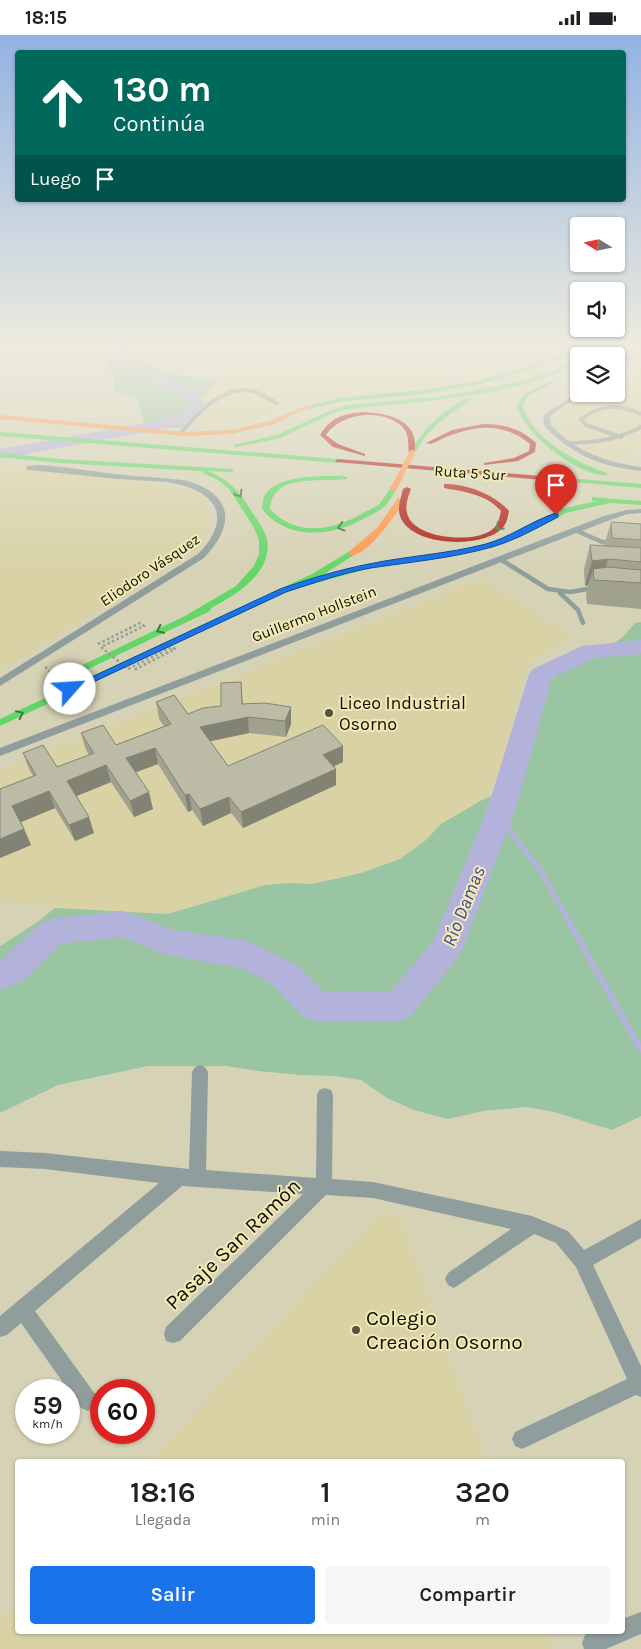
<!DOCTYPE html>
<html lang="es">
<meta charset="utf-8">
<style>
:root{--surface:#fff;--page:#f6f6f6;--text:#202124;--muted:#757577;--accent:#1a73e8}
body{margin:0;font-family:Karla,sans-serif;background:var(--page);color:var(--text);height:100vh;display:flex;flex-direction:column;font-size:19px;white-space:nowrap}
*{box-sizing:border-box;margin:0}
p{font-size:16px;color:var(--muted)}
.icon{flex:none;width:28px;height:28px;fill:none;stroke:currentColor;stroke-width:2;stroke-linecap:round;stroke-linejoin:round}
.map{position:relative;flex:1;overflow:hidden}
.details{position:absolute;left:15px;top:1424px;width:610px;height:175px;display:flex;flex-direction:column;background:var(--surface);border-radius:5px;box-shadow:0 1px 4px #0004}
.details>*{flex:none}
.top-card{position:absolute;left:15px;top:15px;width:611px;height:152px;border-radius:5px;box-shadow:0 1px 4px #0004;background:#00695c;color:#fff;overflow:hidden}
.needle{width:32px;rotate:280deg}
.buttons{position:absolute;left:570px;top:182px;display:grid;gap:10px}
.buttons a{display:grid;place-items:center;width:55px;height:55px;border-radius:5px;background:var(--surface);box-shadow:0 1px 4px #0004;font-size:25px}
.speed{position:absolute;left:15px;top:1344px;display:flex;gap:10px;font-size:25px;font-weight:700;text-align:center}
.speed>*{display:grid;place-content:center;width:65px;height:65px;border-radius:50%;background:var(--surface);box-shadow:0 1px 4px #0004;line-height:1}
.speed small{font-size:12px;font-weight:400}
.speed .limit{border:8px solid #d22;background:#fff;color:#111}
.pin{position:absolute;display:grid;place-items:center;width:42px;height:42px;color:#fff;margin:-51px -21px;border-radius:50% 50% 50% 0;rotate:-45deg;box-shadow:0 0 5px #0007}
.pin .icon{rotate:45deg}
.me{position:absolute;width:55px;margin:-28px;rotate:64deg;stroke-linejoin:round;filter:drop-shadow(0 0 4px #0008)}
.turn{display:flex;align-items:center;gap:18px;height:105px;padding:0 15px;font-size:22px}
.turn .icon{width:65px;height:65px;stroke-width:2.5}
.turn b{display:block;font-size:35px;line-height:42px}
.then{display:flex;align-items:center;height:48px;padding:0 15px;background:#0003;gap:10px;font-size:19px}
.eta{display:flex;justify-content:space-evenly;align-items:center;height:85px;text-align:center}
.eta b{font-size:30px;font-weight:600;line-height:35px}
.button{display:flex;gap:10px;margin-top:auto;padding:10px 15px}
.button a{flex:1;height:58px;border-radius:5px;background:var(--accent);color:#fff;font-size:20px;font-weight:600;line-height:58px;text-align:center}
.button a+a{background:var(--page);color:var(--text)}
.status{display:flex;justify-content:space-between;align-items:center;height:35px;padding:0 25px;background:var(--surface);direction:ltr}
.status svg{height:14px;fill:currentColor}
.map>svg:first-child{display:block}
</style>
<div class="status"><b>18:15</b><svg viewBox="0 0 49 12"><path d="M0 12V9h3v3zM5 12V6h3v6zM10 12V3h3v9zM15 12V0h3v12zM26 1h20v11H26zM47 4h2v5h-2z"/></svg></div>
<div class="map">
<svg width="641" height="1614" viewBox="0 0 641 1614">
<rect width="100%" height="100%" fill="#d6d2b6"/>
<!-- built -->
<path fill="#d8d2a5" d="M158,312h405l-23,14 -62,14 -59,11 -81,7 -29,5 -68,27 -59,-5 37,-41 -52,-5 -23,-12z
M641,325v87l-27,15 -17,-5 -24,-15 -20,-17 9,-13 28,-18h26v-18z
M5,429l184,25 15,8 4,16 1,16 -12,20 -197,121v-200z
M481,545l93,56 -47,27 -25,100 -23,49 -87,63 -157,40 -165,-5 -70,-9v-131z
M385,1174l17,14 84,238h-336z
M17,1569l1,27h528l6,18h-552v-26z"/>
<!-- forest -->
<path fill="#99c5a3" d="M101,312h57l-13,15 22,12 53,5 -38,41 6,8 -43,-1 -8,-29 -23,-7 -1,-16z
M641,587v494l-29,14 -58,-18 -28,-5 -43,4 -35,8 -34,-9 -27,-12 -26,-18 -27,-4 -33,-1 -43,-4 -32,-5h-78l-90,19 -58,28v-167l36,-23 19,-15 113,6 97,-29 24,-2 23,1 49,-11 39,-14 26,-19 15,-16 41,-24 20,-8 11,-9 11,-36 1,-22 4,-14 10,-16 18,-22 15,-12 18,-10 23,-7 11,-8 11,-13z"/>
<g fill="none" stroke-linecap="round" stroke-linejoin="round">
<!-- stream-far1 -->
<path stroke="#b2b2db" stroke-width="5" d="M499,781l41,54 29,51"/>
<!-- stream -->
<path stroke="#b2b2db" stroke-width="6" d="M568,885l73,130"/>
<!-- river -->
<path fill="#b2b2db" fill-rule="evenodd" d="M119,312h14l-3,14 66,30 10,16 -7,8 -25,12 -174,32v-10l164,-29 26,-14 -5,-9 -68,-31 -2,-3z
M641,605v14l-46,4 -43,20 -36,129 -53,141 -5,9 -48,60 -12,5h-82l-12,-5 -31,-32 -31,-17 -75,-13 -46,-18 -61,7 -36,37 -24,9v-29l41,-38 11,-4 71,-8 47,18 78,12 49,24 27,27h66l44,-52 54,-133 41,-133 4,-5 49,-23z"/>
<!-- path-far1 -->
<path stroke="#959e96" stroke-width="2.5" stroke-dasharray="2.5 2.5" stroke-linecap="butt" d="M45,632l12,11
M54,639l10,-7"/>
<!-- path -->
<path stroke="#959e96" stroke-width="3" stroke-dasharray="4 4" stroke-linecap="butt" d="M56,642l2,3"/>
<!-- lane-far1 -->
<path stroke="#8f9e9c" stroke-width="4" d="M180,399c17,-20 42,-49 72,-43 9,2 17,8 25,12
M621,402l-35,-12 -5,-6c21,-15 37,-15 60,-5
M566,408c27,0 51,-3 75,-16"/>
<!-- lane -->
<path stroke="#8f9e9c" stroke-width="4.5" d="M575,495l27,12h10
M500,524l48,30 22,3 24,-4
M560,558l18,17 5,13"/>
<!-- street -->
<path fill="#8f9e9c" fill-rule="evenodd" d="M641,315v5l-25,16v-5z
M579,357v2h3l-1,1 -31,21 1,9c25,27 55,37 90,42v4c-34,-4 -60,-12 -86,-35 -7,-6 -15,-12 -10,-22z
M27,431c19,-3 60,5 80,7 18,2 36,4 54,5 8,1 18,1 27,3 46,14 47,45 16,77l-204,128v-8l198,-124c27,-27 28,-55 -13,-68 -17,-6 -48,-5 -68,-7 -29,-3 -58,-6 -87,-9h-3z
M641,474v4l-13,1 -18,6 -610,236v-8l604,-232 23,-6z
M200,1030l5,2 3,5 -2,98 110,8 1,-83 2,-5 6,-2 6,2 2,5 -1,84 41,3 159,34 36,15 16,19 57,-31v19l-48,27 48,101v31l-5,-2 -114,54 -7,-3 -3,-7 3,-7 112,-53 -51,-112 -20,-24 -22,-9 -80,54 -6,-3 -3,-6 3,-6 63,-44 -138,-31 -47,-3 -146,146 -7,2 -7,-2 -2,-7 2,-7 137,-133 -121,-8 -147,125 60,83 3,7 -3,7 -7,3 -7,-3 -60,-85 -14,12 -7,2v-21l159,-133 -114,-14 -45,-2v-16l45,2 144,16 3,-97 3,-5z
M641,1577v22l-35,15h-22l-2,-6 3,-8 9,-4h28v-12z"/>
<!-- fast -->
<path fill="#63d668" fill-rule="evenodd" d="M581,312h6l-54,22 -56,16 -55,9 -83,8 -32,7 -3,-2 35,-9 83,-8 55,-9 52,-14z
M617,312h6l-16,9h-7z
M579,324v4c-22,10 -45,20 -68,25 -53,11 -109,16 -163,21l-15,4 -52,25 -45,9 -3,-2 44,-10 52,-24 18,-6 97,-9 73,-14 33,-10z
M548,347l5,1 -25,13 -5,10c8,33 55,57 84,67v2c-28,2 -84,-42 -90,-69l7,-12z
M467,363l5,1 -34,24 -13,14 -11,17h-4l-1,-1c15,-25 33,-42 58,-55z
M0,397l338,27 3,2 -3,2 -338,-27z
M0,418l60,6 173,10v2l-2,1 -23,-1c21,8 33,22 44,41 5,8 12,17 15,27 6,34 -31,56 -56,69l-1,3 -130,62h-6v-4l111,-53 51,-30 18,-20 5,-12v-14l-6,-14 -24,-37 -11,-9 -15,-7 -1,-2 -142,-8 -60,-6z
M344,441l4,2 -2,1c-25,4 -73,-7 -76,30 25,28 63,22 93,4 6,-3 13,-6 17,-10 4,-5 8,-11 11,-17l7,2c-5,6 -9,14 -14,19 -5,4 -11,7 -17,10 -32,19 -79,25 -105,-8 1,-4 0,-8 2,-12 10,-23 59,-21 80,-21z
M554,442l87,7v4l-89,-8 -2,-1z
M592,462l49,4v4l-31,-2 -44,10 -46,24 -27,10 -33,7 -90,14 -79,22 -291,136v-7l314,-146 36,-22 7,2 -39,25 51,-14 91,-14 28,-7 26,-10 47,-24 36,-8h-5z"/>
<!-- slow -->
<path fill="#ff974d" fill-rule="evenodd" d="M305,371l5,1 -38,18 -42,9 -45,2 -185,-17v-4l185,17 45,-2 40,-9z
M398,463l7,2c-9,14 -37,57 -55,55v-4l27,-23z"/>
<!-- jam -->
<path fill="#b3261e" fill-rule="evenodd" d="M363,377c27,1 58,9 51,42l-5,-1c-1,-7 0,-17 -4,-23 -18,-23 -64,-18 -79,5l12,9 27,10v2l-32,-9 -13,-12c11,-18 23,-21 43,-23z
M483,389c20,0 38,4 53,19l-1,9 -17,9 -34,4v-2l30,-5 15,-7 1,-7c-32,-26 -65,-17 -99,0l-5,-1 26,-13z
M338,424l216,18 4,2 -4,2 -218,-19 -1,-1z
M444,449c21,-1 52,11 65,27 -1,5 -2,11 -5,15 -18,24 -94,21 -104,-10 -3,-9 1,-18 3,-27l4,-2 4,2c-3,8 -7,18 -3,27 9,23 64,27 82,15 8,-5 9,-11 11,-20 -15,-17 -36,-19 -57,-23z"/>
<!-- path-bridge -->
<path stroke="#959e96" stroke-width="2.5" stroke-dasharray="2.5 2.5" stroke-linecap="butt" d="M98,609l42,-21 4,3 -43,21 27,22 44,-22 3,2 -41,21"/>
<!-- slow-bridge -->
<path stroke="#ff974d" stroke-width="6" d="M394,453l18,-35"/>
</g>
<!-- wall -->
<path fill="#a1a18f" d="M611,487l30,2v85l-54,-5 -1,-10 2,-9 -3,1 -1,-17 6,-24 14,1z
M241,647l2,22 48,3v17l-5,13 -37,-4 -39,8 18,25 115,-20v16l-9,4 2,3v16l-93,43 -12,-15 -28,13 -11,-16 -4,2 -30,-48 -23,8 18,37 -19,8 -23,-35 -35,14 18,37 -19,8 -20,-33 -34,14 10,23 -31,13v-69l33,-13 -4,-7 -6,-16 34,14 32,-12 -3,-5 -5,-17 35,12 48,-19 -5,-7 -3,-17 32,12 33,-8z"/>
<!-- shaded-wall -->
<path fill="#838374" d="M608,524l-6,21 -9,-11 -5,16 -3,1 7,-25z
M241,647l2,36 5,-1 1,16 -47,10 -2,-16 42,-23z
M291,672v17l-5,13 -1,-16z
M343,711v16l-20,9v-16z
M155,713l3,16 -29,11 -3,-17z
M106,730l5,17 -39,16 -5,-17z
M336,734v16l-93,43 -2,-16z
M49,756l6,17 -36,15 -7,-17z
M149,757l4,17 -19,8 -4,-16z
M189,759l3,16 -4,2 -3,-17z
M229,762l2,16 -28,13 -3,-17z
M89,782l5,16 -19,8 -6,-16z
M24,794l7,16 -31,13v-19z"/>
<!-- building -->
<path fill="#bbbba6" stroke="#838374" d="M611,487l30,2v16l-29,-2z
M590,510l51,3v14l-33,-3 -16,2z
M608,532l33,3v13l-47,-3 -1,-11z
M241,647l1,22 23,-1 26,4 -6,14 -37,-4 -48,10 28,39 95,-41 20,21 -20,9 13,14 -95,43 -12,-15 -29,12 -11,-15 -4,1 -30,-47 -29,10 23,34 -19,9 -24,-36 -39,16 22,36 -20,8 -20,-34 -37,15 12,23 -24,10v-50l36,-14 -13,-22 20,-8 14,22 37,-14 -13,-20 22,-8 13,20 55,-21 -15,-22 18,-7 14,19 15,-6 18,-2v-23z"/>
<!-- one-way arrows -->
<defs><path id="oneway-chevron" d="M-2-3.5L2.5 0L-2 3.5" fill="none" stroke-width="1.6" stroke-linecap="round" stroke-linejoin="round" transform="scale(1.25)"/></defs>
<g stroke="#3e7c39">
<use href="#oneway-chevron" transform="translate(239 459) rotate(58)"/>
<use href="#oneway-chevron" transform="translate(341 492) rotate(165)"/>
<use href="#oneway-chevron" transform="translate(499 492) rotate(136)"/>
<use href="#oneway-chevron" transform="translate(160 595) rotate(154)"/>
<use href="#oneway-chevron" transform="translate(20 679) rotate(-26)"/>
</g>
<!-- sky -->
<linearGradient id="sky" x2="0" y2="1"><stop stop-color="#92b3e3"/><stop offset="0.58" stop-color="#edebde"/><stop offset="1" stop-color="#edebde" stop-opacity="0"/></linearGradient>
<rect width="641" height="537" fill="url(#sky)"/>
<!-- route -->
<path fill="#1a73e8" stroke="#114b97" d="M556,478l2,1v3c-21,11 -42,23 -66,30 -39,11 -81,15 -121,21 -29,5 -57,15 -85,24l-212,99 -4,1 -4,-3 214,-100c29,-10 58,-19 89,-25 38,-8 78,-10 117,-20 25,-7 45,-23 70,-31z"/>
<!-- markers -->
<g fill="#555240" stroke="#f0eab6" stroke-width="2">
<circle cx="329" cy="678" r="5"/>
<circle cx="356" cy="1295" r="5"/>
</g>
<g text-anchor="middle" stroke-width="4" stroke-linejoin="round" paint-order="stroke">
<!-- far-street labels -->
<g font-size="15" fill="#100d00" stroke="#f0eab6">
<text transform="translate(470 438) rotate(4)" y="5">Ruta 5 Sur</text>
<text transform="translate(150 535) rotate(-34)" y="5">Eliodoro Vásquez</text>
<text transform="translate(314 579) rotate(-21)" y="5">Guillermo Hollstein</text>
</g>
<!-- poi labels -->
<g font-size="18" fill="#100d00" stroke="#f0eab6" text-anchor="start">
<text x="339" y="674">Liceo Industrial<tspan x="339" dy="21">Osorno</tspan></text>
</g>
<!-- water labels -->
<g font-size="19" font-style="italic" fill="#4a4697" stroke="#f0eab6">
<text transform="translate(463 871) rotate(-68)" y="7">Río Damas</text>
</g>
<!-- near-street labels -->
<g font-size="21" fill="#100d00" stroke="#f0eab6">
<text transform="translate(233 1209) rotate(-44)" y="7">Pasaje San Ramón</text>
</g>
<!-- near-poi labels -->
<g font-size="21" fill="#100d00" stroke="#f0eab6" text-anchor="start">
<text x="366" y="1290">Colegio<tspan x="366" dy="24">Creación Osorno</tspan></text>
</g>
</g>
</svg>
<div class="buttons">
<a><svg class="needle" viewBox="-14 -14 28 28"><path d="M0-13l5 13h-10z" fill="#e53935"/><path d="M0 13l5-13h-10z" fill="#757577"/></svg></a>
<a><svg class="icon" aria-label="sound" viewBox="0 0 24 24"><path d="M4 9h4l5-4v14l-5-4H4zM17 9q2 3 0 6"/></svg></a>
<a><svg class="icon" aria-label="layers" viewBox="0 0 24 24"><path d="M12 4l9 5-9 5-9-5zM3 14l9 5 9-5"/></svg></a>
</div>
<div class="speed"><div>59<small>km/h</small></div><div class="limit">60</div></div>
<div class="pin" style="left:556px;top:480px;background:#d93025"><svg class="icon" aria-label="arrive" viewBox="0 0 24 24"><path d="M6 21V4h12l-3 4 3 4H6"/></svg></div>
<svg class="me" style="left:70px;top:654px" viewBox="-20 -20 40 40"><circle r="19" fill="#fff"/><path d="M0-13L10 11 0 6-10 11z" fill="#1a73e8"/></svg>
<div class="top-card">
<div class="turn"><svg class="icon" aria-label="ahead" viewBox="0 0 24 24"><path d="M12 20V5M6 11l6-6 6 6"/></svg><div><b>130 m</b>Continúa</div></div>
<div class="then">Luego<svg class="icon" aria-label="arrive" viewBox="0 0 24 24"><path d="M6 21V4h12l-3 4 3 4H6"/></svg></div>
</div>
<section class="details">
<div class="eta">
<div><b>18:16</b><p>Llegada</p></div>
<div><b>1</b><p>min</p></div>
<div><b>320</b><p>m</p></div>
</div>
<div class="button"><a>Salir</a><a>Compartir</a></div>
</section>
</div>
